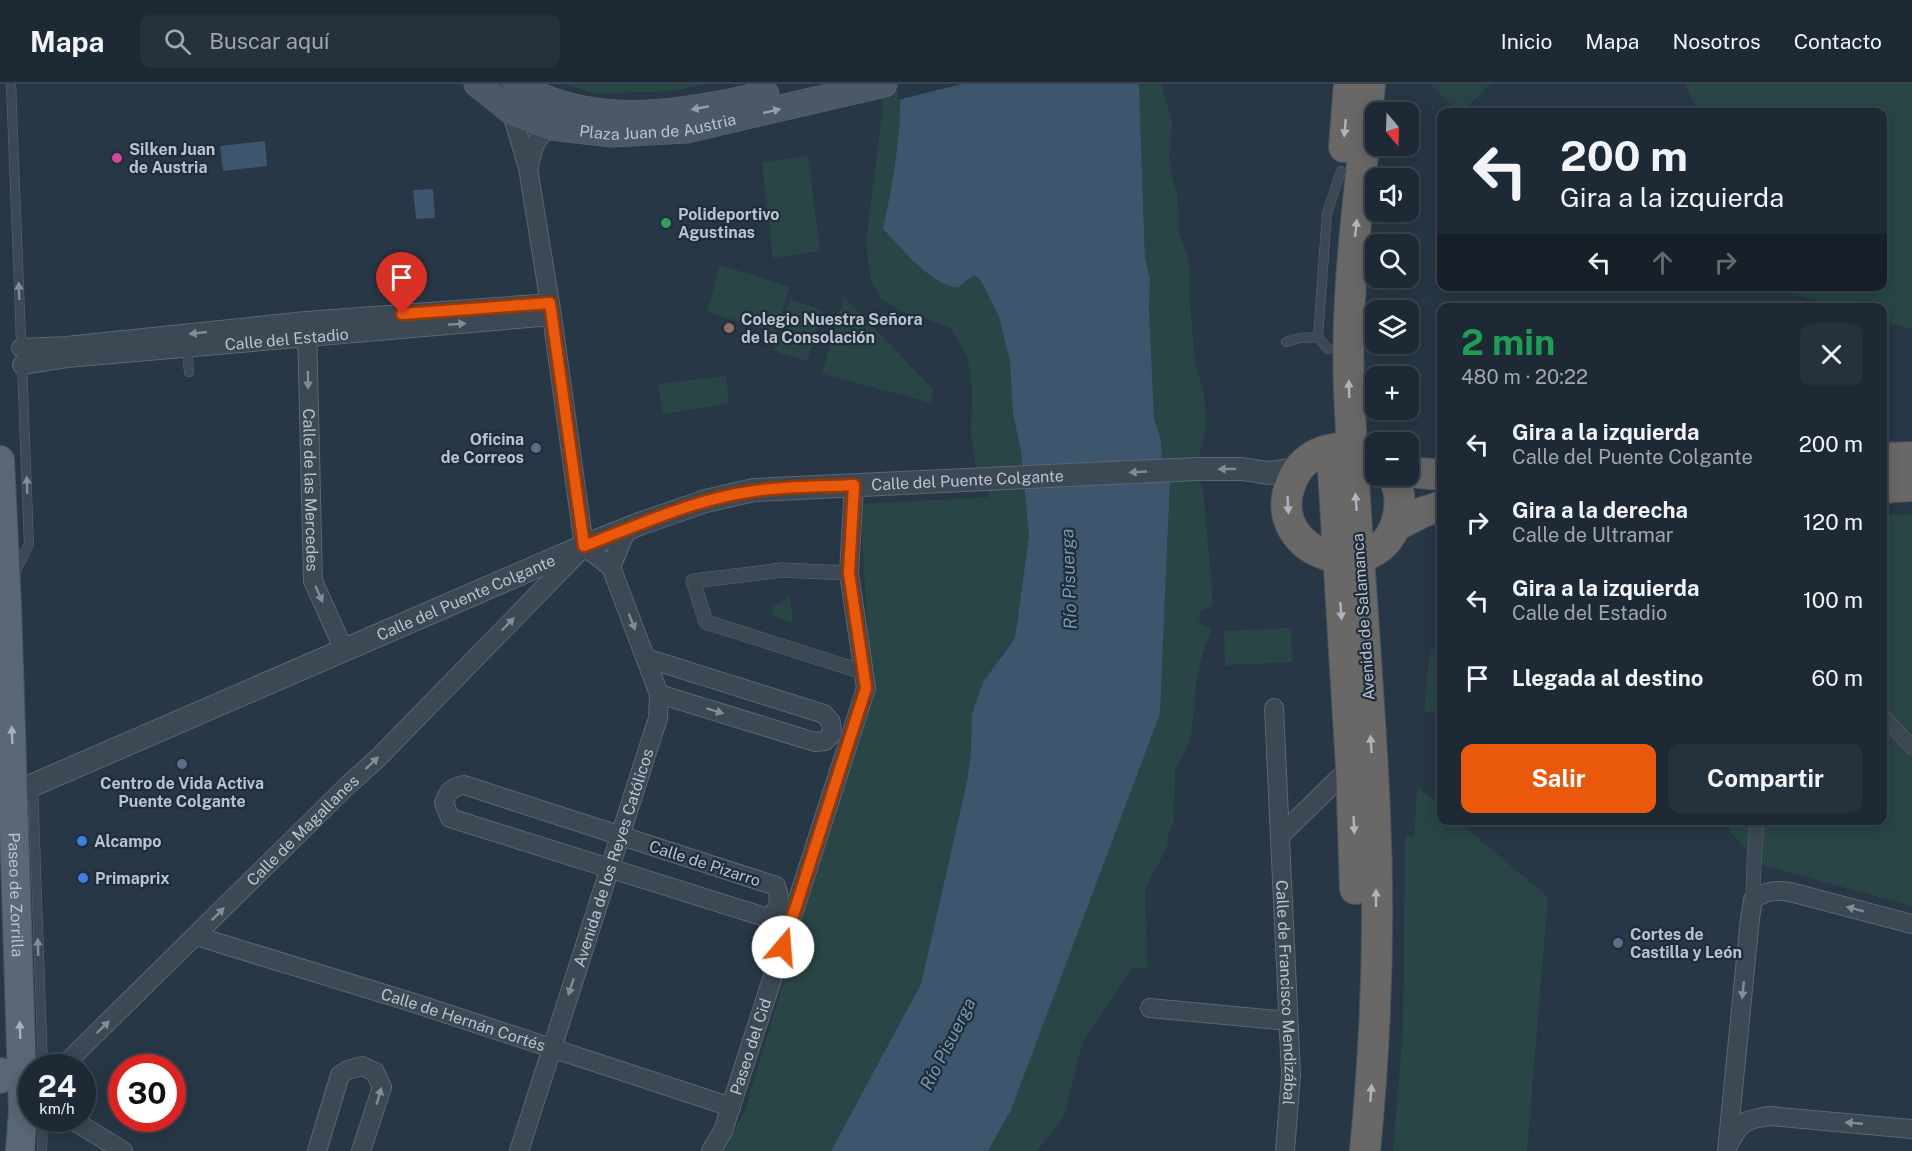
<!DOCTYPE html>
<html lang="es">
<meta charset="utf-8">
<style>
:root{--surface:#1d2934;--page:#25313c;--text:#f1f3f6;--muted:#a0a6ac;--line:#3b454f;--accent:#ea580c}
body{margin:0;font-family:"Public Sans",sans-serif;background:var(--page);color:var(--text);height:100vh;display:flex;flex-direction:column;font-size:22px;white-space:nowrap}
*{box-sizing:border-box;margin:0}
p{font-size:20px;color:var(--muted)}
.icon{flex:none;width:33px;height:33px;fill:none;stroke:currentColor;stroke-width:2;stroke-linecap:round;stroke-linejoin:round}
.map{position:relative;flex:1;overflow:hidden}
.sheet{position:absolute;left:1437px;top:219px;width:450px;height:522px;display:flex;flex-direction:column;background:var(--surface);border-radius:12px;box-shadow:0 3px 15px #0003,0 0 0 2px var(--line)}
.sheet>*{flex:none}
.hud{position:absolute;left:1437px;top:24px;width:450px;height:183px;border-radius:12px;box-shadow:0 3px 15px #0003,0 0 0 2px var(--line);background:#1d2934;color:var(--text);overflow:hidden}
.needle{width:39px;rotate:161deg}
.controls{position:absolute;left:1365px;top:18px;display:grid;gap:12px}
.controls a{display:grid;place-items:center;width:54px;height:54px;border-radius:12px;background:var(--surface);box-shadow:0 3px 15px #0003,0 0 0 2px var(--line);font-size:30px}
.speed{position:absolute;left:18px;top:970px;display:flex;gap:12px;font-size:30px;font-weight:700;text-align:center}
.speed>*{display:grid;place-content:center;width:78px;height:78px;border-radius:50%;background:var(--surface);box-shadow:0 3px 15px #0003,0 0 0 2px var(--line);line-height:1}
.speed small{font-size:15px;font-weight:400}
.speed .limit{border:9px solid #d22;background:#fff;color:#111}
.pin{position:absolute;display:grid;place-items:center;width:51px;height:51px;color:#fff;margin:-62px -26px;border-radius:50% 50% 50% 0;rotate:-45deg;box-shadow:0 0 6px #0007}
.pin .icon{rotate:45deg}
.me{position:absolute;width:66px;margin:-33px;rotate:18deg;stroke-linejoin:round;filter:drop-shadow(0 0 4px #0008)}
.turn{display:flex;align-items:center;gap:21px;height:126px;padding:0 24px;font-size:27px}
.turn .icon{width:78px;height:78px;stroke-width:2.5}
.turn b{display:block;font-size:42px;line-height:51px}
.lanes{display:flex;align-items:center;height:57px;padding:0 24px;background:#0003;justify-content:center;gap:30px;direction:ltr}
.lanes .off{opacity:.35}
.round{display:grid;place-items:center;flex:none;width:63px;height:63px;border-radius:12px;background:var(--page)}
.summary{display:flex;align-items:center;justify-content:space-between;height:102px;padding:0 24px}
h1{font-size:36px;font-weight:700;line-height:45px;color:#1e9e55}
.primary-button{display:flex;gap:12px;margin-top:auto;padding:12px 24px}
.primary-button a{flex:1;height:69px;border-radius:12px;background:var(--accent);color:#fff;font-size:24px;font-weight:700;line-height:69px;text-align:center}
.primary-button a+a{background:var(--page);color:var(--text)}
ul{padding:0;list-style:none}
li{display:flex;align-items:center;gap:18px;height:78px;padding:0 24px}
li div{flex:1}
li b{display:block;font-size:22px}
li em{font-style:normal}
header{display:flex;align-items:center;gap:36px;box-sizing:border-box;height:84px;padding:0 30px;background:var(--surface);border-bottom:2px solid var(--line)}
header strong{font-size:28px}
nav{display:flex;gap:33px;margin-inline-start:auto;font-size:21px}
.search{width:420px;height:54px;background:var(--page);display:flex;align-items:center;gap:15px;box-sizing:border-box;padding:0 21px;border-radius:12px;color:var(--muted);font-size:22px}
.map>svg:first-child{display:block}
</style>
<header>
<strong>Mapa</strong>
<div class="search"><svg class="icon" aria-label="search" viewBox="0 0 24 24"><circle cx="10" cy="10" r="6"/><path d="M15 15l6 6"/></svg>Buscar aquí</div>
<nav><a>Inicio</a><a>Mapa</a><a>Nosotros</a><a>Contacto</a></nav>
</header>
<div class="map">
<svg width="1912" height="1067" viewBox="0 0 1912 1067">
<rect width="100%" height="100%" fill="#273745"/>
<!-- green -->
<path fill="#294546" d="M564,0h141l-34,7 -75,3z
M878,0h22c2,49 -7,98 -17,145 22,24 42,45 72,59l11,-5 7,-8 8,6 18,36 11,45 3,52 8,38 8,84 -14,102 -15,18 -29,95 -4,31 -46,202 -90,167h-108l22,-41 126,-422 -11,-184 129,-7v-8l-13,-19 -5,-36 1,-46 -4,-29 -7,-14 -11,-17 -23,-9 -23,-6 -22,-13 -11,-19 -5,-39 17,-136z
M1139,0h22l11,37 -3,37 3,20 5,13 2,42 10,28 1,41 5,62 9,29 2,35 -7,29 -14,2 18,28 10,116 -2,4 -8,3 -4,4 1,9 4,3 6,1 1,5c-4,12 -10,24 -12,36 -8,35 0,72 -24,100l-1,55c-5,7 -7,13 -6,22l-23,44 2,80 -15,-1 -49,74 -20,76 -26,33h-49l23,-41 149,-396 10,-234 -8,-23 -1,-17 -7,-21 -5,-111 1,-30 -5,-19z
M1430,0h61l-29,28h-4z
M1685,0h227v245l-29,-8 -1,-13 -43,-1 -69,-20 112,-1v-174h-184z
M808,72l12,95 -47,7 -11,-96z
M720,181l70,22 -14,46 -69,-21z
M844,213l89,92 -1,14 -110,-29z
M790,215l33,12 -16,50 -33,-10z
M726,292l3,28 -66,10 -5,-30z
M1912,430v392l-158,-43v-6l-24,-25 -3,-11 155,-1 1,-305z
M790,513l3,26 -19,-7 -2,-9z
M1291,544l1,34 -67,3 -1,-34z
M1430,565l11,1 -6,63 -11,-1z
M1417,702l24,20 1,14 16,1 90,76 -21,254h-134l10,-121 2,-194 9,1z"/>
<!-- water -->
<path fill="#3d566e" d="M900,0h239l6,175 5,19 -1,30 5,111 7,21 1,17 8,23 -10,234 -149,396 -23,41h-157l90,-167 46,-202 4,-31 1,-37 11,-32 32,-44 14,-102 -8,-84 -8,-38 -3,-52 -11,-45 -18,-36 -7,-6 -16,13c-28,-4 -56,-39 -75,-59 10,-47 19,-96 17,-145z
M265,57l2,25 -44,5 -3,-25z
M433,105l2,29 -19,1 -3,-29z"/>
<!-- pier -->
<path fill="#273745" d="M897,0h65l-64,16z"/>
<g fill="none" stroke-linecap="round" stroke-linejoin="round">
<defs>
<path id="service" d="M11,0l18,460 -15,31
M1286,258l14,-4 18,-1
M187,264l2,24
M1328,265l-10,-12 9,-124 14,-42
M33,702l10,282
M42,1067l1,-32"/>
<path id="pedestrian" d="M849,489l-67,-3 -89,11 13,41 157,50
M1882,631l30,32
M1753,816l1,-37 3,-43"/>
<g id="minor">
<path d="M503,0l25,84 24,148 32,230"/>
<path d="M529,82c4,-18 6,-30 23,-39"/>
<path id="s1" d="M307,242l6,255 31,69"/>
<path d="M21,264l45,-2 240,-25 244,-18"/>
<path id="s2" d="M22,281l45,-7 485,-42"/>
<path d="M611,483l16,-38"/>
<path d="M646,574l178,56 7,8 1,12 -7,7 -10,1 -156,-48"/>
<path id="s3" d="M1274,624l17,367 -6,76"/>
<path d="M464,701l312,101c5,14 4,22 -8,32l-318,-100 -6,-15c4,-12 8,-16 20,-18z"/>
<path d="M1281,751l58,-57"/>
<path id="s4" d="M196,852l215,66 320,105"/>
<path d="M1150,924l138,13"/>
<path id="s5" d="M61,984l286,-282 31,-28 203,-208"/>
<path d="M71,1035l52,32"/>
<path d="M1729,1060c11,-22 17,-25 41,-28l142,13"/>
<path d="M317,1067l23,-76 8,-5 14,-4 13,6 7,15 -21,64"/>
<path id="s6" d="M519,1067l139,-433 1,-24 -48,-127 -27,-21"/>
<path id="s7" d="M711,1067l12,-20 143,-443 -17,-115 5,-88"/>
<path d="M1727,1067l23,-233 3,-18c13,-10 23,-10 37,-8l122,32"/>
</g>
<g id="tertiary">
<path id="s8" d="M3,719l11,-9 19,-9 551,-239 58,-23 64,-22 48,-11 443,-21h45l26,4 30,-4"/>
</g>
<g id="secondary">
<path id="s9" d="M477,0l35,28 40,15 59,7 75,-4 198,-46"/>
<path d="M516,0c78,46 167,29 250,10"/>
</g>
<g id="primary">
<path id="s10" d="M0,376l7,145 16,506 -3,40"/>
<path d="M0,988v7"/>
</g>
<path id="trunk" d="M1344,63l5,-63
M1376,373c-31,-18 -72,-9 -85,26 -29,73 91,109 107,33 3,-14 2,-28 -6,-40
M1882,374l30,-1
M1333,386l18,297 4,122
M1408,388l34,3
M1882,404l30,-2
M1396,442l27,-14 19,-6
M1365,1067c11,-112 15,-226 10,-338 -6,-141 -20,-282 -26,-424 -4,-102 12,-203 21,-305"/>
</defs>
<!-- service casing -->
<use href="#service" stroke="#5a6672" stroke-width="10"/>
<!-- pedestrian casing -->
<use href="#pedestrian" stroke="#5a6672" stroke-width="15"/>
<!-- minor casing -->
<use href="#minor" stroke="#5a6672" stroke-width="20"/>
<!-- tertiary casing -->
<use href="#tertiary" stroke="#5a6672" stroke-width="24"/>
<!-- secondary casing -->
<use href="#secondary" stroke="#5a6672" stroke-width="27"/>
<!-- primary casing -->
<use href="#primary" stroke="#485461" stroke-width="30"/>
<!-- trunk casing -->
<use href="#trunk" stroke="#46535f" stroke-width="32"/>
<!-- service -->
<use href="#service" stroke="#3c4854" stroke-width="9"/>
<!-- pedestrian -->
<use href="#pedestrian" stroke="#3c4854" stroke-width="14"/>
<!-- minor -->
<use href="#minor" stroke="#3c4854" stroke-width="18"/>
<!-- tertiary -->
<use href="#tertiary" stroke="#3c4854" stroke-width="22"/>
<!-- secondary -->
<use href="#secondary" stroke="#4a5867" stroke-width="26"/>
<!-- primary -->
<use href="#primary" stroke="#5a6774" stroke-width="28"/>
<!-- trunk -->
<use href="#trunk" stroke="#6a6866" stroke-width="30"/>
</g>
<!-- one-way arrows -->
<defs><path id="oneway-solid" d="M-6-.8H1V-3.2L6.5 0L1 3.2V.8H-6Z" transform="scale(1.5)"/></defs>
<g fill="#929eaa">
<use href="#oneway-solid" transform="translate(700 24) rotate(170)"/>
<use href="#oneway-solid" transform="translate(772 27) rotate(-13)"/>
</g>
<g fill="#adb5be">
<use href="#oneway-solid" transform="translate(1345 44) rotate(95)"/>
<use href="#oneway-solid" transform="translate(1356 144) rotate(-84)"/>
<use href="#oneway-solid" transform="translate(1349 305) rotate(-92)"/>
<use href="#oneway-solid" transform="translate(1356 418) rotate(-94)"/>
<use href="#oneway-solid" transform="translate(1288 421) rotate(87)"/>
<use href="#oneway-solid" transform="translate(1341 527) rotate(86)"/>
<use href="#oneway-solid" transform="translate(1371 660) rotate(-94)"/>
<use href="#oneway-solid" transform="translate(1354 741) rotate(87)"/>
<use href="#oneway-solid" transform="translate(1376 814) rotate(-90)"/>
<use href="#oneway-solid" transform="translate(1371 1009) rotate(-86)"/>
</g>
<g fill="#818c97">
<use href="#oneway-solid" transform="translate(19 207) rotate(-92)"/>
<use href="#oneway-solid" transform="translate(457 240) rotate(-5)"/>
<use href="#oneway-solid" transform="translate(198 249) rotate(174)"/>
<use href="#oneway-solid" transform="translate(308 296) rotate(89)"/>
<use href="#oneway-solid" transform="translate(1227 385) rotate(179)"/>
<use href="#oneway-solid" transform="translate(1138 388) rotate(177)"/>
<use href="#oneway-solid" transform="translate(27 401) rotate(-92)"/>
<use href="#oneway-solid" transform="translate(319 510) rotate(66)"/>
<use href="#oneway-solid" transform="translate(632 538) rotate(69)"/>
<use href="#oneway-solid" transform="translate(508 540) rotate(-46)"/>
<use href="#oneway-solid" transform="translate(715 627) rotate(17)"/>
<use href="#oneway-solid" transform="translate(372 679) rotate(-43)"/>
<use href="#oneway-solid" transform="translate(1855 825) rotate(-165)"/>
<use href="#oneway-solid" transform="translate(218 830) rotate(-45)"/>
<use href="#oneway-solid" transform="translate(38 863) rotate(-92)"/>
<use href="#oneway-solid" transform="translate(571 903) rotate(108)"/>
<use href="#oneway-solid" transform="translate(1743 906) rotate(96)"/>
<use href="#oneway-solid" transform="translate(103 943) rotate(-44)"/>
<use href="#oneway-solid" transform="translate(379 1012) rotate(-74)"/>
<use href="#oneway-solid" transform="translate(1854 1039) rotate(-175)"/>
</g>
<g fill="#a6b1bc">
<use href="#oneway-solid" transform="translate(12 651) rotate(-92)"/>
<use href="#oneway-solid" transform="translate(20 946) rotate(-92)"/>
</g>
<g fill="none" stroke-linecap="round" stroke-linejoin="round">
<defs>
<path id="route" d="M402,230l148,-11 34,243c55,-21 111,-47 170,-55 32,-5 67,-4 100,-6l-5,88 17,115 -83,259"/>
</defs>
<!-- route casing -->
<use href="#route" stroke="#983908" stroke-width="15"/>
<!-- route -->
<use href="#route" stroke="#ea580c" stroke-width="10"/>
</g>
<!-- markers -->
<circle fill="#d1479c" stroke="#202d3a" stroke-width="2" cx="117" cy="74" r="6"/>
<circle fill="#2e9e5b" stroke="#202d3a" stroke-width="2" cx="666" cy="139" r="6"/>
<circle fill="#8d6e63" stroke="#202d3a" stroke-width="2" cx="729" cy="244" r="6"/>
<g fill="#5c6f8a" stroke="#202d3a" stroke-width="2">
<circle cx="536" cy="364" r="6"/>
<circle cx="182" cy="680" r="6"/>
<circle cx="1618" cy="859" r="6"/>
</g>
<g fill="#3f7fe0" stroke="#202d3a" stroke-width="2">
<circle cx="82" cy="757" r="6"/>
<circle cx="83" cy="794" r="6"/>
</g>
<g text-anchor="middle" stroke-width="4.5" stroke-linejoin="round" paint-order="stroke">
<!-- street labels -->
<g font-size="16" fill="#b9c3ce" stroke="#202d3a">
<text dy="6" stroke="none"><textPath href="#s9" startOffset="194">Plaza Juan de Austria</textPath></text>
<text dy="6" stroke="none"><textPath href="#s2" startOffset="266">Calle del Estadio</textPath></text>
<text dy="6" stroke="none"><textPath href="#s8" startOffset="1029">Calle del Puente Colgante</textPath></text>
<text dy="6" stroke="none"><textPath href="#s1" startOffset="164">Calle de las Mercedes</textPath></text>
<text dy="6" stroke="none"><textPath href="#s8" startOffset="507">Calle del Puente Colgante</textPath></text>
<text transform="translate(1363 533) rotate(-94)" y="6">Avenida de Salamanca</text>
<text dy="6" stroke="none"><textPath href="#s5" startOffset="339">Calle de Magallanes</textPath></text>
<text dy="6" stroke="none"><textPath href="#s6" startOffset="308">Avenida de los Reyes Católicos</textPath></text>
<text transform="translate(705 779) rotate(18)" y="6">Calle de Pizarro</text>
<text dy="6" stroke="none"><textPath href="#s10" startOffset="435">Paseo de Zorrilla</textPath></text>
<text dy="6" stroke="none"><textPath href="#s3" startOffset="285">Calle de Francisco Mendizábal</textPath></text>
<text dy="6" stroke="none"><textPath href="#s4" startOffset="280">Calle de Hernán Cortés</textPath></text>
<text dy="6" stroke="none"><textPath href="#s7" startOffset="112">Paseo del Cid</textPath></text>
</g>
<!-- poi labels -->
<g font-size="16" font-weight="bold" fill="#b9c3ce" stroke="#202d3a" text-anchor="start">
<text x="129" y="71">Silken Juan<tspan x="129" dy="18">de Austria</tspan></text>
<text x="678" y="136">Polideportivo<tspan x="678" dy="18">Agustinas</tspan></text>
<text x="741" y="241">Colegio Nuestra Señora<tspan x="741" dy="18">de la Consolación</tspan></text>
<text x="524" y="361" text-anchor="end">Oficina<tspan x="524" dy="18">de Correos</tspan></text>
<text x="182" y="705" text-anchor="middle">Centro de Vida Activa<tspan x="182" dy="18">Puente Colgante</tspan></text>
<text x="94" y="763">Alcampo</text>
<text x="95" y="800">Primaprix</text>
<text x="1630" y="856">Cortes de<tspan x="1630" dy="18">Castilla y León</tspan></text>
</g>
<!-- water labels -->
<g font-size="18" font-style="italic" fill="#7996b1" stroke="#202d3a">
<text transform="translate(1069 495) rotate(-92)" y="6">Río Pisuerga</text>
<text transform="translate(948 960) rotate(-63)" y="6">Río Pisuerga</text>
</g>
</g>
</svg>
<div class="controls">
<a><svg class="needle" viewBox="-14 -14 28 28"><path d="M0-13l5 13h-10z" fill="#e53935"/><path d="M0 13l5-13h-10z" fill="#a0a6ac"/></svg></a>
<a><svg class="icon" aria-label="sound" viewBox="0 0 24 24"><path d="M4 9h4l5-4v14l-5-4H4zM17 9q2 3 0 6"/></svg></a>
<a><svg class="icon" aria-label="search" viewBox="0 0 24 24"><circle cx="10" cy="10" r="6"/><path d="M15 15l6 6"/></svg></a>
<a><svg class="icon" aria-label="layers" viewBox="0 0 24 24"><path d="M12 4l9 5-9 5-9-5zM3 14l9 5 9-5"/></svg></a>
<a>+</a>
<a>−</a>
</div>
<div class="speed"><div>24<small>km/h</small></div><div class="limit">30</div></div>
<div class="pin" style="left:402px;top:230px;background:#d93025"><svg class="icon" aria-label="arrive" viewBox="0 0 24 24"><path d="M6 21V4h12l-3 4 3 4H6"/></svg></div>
<svg class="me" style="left:783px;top:863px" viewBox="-20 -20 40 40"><circle r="19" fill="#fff"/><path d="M0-13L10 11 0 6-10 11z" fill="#ea580c"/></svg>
<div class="hud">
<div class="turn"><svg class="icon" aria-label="left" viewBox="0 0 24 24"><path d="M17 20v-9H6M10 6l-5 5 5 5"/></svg><div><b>200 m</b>Gira a la izquierda</div></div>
<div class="lanes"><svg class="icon" aria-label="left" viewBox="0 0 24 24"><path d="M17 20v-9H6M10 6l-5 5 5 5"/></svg><svg class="icon off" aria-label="ahead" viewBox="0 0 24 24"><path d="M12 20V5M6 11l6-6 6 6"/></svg><svg class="icon off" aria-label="right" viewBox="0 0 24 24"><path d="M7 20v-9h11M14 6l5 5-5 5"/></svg></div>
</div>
<section class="sheet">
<div class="summary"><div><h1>2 min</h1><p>480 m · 20:22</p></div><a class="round"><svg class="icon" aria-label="close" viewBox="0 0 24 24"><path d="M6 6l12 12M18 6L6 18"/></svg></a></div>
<ul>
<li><svg class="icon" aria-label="left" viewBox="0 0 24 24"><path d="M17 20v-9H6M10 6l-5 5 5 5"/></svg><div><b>Gira a la izquierda</b><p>Calle del Puente Colgante</p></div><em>200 m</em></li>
<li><svg class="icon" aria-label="right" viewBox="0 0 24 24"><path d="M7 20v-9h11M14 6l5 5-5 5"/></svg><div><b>Gira a la derecha</b><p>Calle de Ultramar</p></div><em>120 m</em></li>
<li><svg class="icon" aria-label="left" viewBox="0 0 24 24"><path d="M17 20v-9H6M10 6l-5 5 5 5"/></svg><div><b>Gira a la izquierda</b><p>Calle del Estadio</p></div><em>100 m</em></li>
<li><svg class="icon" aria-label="arrive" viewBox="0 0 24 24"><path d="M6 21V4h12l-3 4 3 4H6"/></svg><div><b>Llegada al destino</b></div><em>60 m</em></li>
</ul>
<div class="primary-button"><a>Salir</a><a>Compartir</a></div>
</section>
</div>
